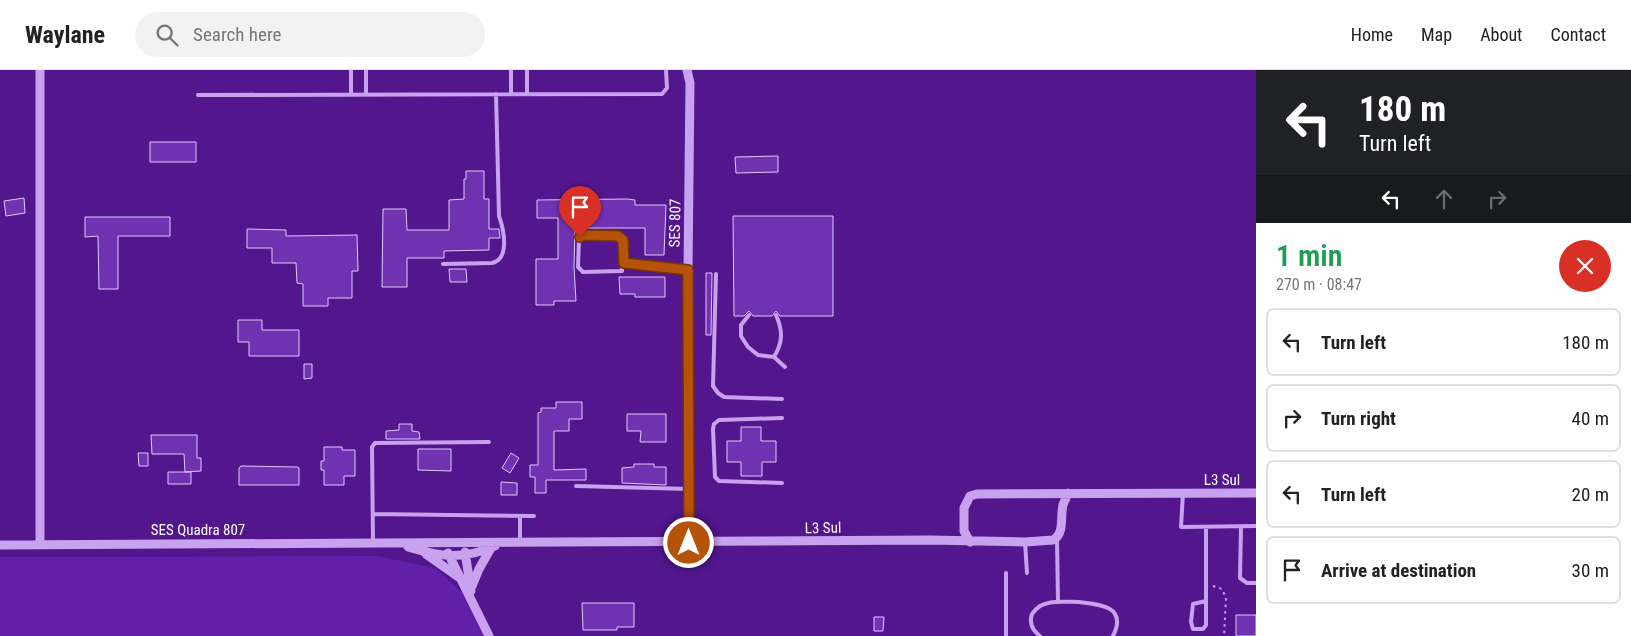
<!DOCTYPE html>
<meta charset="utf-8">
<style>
:root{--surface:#fff;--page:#f2f2f2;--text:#222;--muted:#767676;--line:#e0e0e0}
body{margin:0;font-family:"Roboto Condensed",sans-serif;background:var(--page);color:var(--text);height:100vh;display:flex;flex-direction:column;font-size:19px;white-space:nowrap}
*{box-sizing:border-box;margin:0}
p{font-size:16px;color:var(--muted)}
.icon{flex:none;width:28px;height:28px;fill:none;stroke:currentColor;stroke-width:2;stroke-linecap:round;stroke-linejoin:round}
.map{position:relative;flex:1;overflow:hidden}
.drawer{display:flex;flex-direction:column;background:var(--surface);width:375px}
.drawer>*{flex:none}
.top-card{background:#202124;color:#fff;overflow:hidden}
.pin{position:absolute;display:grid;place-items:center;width:42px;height:42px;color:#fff;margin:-51px -21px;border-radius:50% 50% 50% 0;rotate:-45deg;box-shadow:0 0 5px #0007}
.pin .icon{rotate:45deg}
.me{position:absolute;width:55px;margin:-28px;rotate:0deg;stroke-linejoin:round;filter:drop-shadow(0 0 4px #0008)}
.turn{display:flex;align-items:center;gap:18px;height:105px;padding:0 20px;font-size:22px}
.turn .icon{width:65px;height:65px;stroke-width:2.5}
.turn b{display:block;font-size:35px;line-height:42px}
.lanes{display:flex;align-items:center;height:48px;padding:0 20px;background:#0003;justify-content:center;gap:25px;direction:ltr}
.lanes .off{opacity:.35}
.round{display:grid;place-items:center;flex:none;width:52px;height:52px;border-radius:26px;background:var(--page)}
.headline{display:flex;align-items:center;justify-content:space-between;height:85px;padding:0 20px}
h1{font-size:30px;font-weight:600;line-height:38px;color:#1e9e55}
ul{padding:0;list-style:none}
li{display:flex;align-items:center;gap:15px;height:68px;margin:0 10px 8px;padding:0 10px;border:2px solid var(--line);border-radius:8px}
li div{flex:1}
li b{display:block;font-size:19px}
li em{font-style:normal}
header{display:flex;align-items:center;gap:30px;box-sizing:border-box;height:70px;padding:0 25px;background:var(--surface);border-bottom:1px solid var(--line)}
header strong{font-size:24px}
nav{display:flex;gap:28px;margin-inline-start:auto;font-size:18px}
.search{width:350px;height:45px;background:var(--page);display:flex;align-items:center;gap:12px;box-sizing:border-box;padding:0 18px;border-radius:28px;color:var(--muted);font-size:19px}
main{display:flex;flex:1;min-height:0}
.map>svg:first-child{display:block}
</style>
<header>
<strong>Waylane</strong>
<div class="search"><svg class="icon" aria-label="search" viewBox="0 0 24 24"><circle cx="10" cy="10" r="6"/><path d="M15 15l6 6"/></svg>Search here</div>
<nav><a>Home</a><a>Map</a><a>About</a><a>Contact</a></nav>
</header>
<main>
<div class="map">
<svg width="1256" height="566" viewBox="0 0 1256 566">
<rect width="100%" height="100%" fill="#53168d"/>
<!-- green -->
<path fill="#621fa7" d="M377,486l58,12 30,27 18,41h-483v-79z"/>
<!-- building -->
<path fill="#7132b1" stroke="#e1c8fb" d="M150,72h46v20h-46z
M778,86v16l-42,1 -1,-16z
M466,101h18v28h5v30h10l1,9h-11v12l-45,1v7h-37v29h-25l1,-78h23l1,21h42v-30l15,-1v-20h2z
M24,128l1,15 -19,3 -2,-15z
M627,129l8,1v5h31l-2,50h-19v-27h-70l-1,39 2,34h-22v4h-18v-46h22v-41h-21v-18z
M733,146h100v100h-53l-4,-5 -4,5h-19l-4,-5 -5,5h-10z
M85,147h85v19h-52v53h-19l-1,-53 -13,1z
M247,159l39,1v6l71,-1 1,36h-6v27h-24v8h-25v-22l-6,-1 -1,-20h-24v-15h-25z
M449,199h17l1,13h-17z
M706,203h6l-1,62h-5z
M619,207h46v20h-30v-3h-15z
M238,250h24v10h37v26h-50v-14h-11z
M304,294h8v14l-8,1z
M556,332h26v17h-13v12h-15v39l32,-1v11h-40v13h-11v-16h-5v-12h8v-52l3,-1v-4h15z
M627,344h39v28h-26l1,-11h-14z
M399,354h13v7l7,1 1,7h-34v-8l13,-1z
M741,357h20v14h15v21h-14v14h-21v-14h-14v-21h14z
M151,365h46v23h4v13l-16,1 -1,-18h-32z
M324,377h18v3h13v26h-11v9h-20v-15h-3v-9h3z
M418,379h33v22l-33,-1z
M138,383h10v13h-9z
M511,383l8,5 -9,15 -8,-5z
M634,394h20v3h12v18l-44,-2v-15l12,-1z
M241,396l56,1 2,1v17h-60v-17z
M168,402h23v12h-23z
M501,412l16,1v12h-16z
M582,533h52v24h-17v3h-34z
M1236,545h20v21h-20z
M874,547h10l-1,14h-9z"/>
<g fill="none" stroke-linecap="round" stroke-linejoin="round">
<!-- path -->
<path stroke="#c8a1ef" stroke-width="2" stroke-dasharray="2.5 4" stroke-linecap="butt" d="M1213,516l9,3 4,9 -2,38"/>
<!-- service -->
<path stroke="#c8a1ef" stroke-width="4" d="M351,0v24
M366,24v-24
M511,24v-24
M527,24v-24
M198,25l464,-1 5,-6 -1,-18
M583,165l37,2 3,3 -1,31 -39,1 -5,-5 1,-28z
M624,193l64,7
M443,194l49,-1c18,-4 12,-33 7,-47l-3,-122
M716,204l-3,112 5,7 6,4 58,2
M749,245l-8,10v11l7,11 10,8 16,2 11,10
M774,287c9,-15 9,-26 2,-42
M782,348l-63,2 -5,4 -1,5 2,48 4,4 63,2
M576,416l113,3
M1183,423l-2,34 75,-1
M373,444l161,2
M520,446v25
M1206,457v98l-3,4h-10l-2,-7 2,-18 13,-3
M1241,457l-1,51 7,5h9
M1057,469l1,63
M373,472l-1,-95 3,-4 114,-1
M1025,472l2,31
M1006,503v63
M1040,566c-8,-6 -11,-13 -8,-22 2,-3 5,-6 8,-8 11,-6 27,-4 39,-4 20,2 49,4 34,34"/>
<!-- tertiary -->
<path stroke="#c8a1ef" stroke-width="9" d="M687,0l3,13 -2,187 1,273
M970,472l-6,-11v-23l6,-12 7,-2 279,-1
M40,474v-474
M0,475l930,-5 95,2 28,-2c12,-6 7,-24 10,-35 1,-4 4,-8 5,-12
M408,477c33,10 55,13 87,-1
M465,482l6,39
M448,483l41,83
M426,484l34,24
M472,516l7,-17 12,-21"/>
</g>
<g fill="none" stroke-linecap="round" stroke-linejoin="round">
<defs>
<path id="route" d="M580,167l3,-2 35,1 5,4 1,23 64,7 1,273"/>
</defs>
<!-- route casing -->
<use href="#route" stroke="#753606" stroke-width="12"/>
<!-- route -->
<use href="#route" stroke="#b45309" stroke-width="9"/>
</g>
<g text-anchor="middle" stroke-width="5" stroke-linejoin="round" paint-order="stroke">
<!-- street labels -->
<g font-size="15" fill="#fff" stroke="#53168d">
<text transform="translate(675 153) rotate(-89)" y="5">SES 807</text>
<text x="1222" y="415">L3 Sul</text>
<text transform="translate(823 458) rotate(-1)" y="5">L3 Sul</text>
<text x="198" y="465">SES Quadra 807</text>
</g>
</g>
</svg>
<div class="pin" style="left:580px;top:167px;background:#d93025"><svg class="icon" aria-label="arrive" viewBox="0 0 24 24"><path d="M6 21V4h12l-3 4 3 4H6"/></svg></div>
<svg class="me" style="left:689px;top:473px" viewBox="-20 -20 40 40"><circle r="17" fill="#b45309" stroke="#fff" stroke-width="3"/><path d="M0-11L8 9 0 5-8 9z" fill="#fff"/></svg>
</div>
<section class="drawer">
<div class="top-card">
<div class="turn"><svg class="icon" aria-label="left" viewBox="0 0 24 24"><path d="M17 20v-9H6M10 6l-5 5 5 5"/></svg><div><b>180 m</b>Turn left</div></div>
<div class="lanes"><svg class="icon" aria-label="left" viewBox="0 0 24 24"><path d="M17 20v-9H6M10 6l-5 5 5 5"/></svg><svg class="icon off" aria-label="ahead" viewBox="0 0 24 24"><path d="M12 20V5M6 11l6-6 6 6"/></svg><svg class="icon off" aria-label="right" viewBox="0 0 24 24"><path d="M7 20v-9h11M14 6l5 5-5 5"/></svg></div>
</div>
<div class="headline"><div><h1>1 min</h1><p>270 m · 08:47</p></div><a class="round" style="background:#d93025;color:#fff"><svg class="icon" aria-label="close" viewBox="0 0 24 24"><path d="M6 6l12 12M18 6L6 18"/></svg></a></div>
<ul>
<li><svg class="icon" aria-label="left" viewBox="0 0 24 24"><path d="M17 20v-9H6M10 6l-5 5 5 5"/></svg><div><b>Turn left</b></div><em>180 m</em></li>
<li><svg class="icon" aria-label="right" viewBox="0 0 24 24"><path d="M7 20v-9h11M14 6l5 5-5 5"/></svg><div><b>Turn right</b></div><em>40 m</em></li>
<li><svg class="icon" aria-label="left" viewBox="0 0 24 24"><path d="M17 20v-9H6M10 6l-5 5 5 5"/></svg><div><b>Turn left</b></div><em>20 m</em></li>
<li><svg class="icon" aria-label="arrive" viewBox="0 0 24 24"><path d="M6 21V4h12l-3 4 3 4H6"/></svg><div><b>Arrive at destination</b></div><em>30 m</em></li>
</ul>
</section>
</main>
